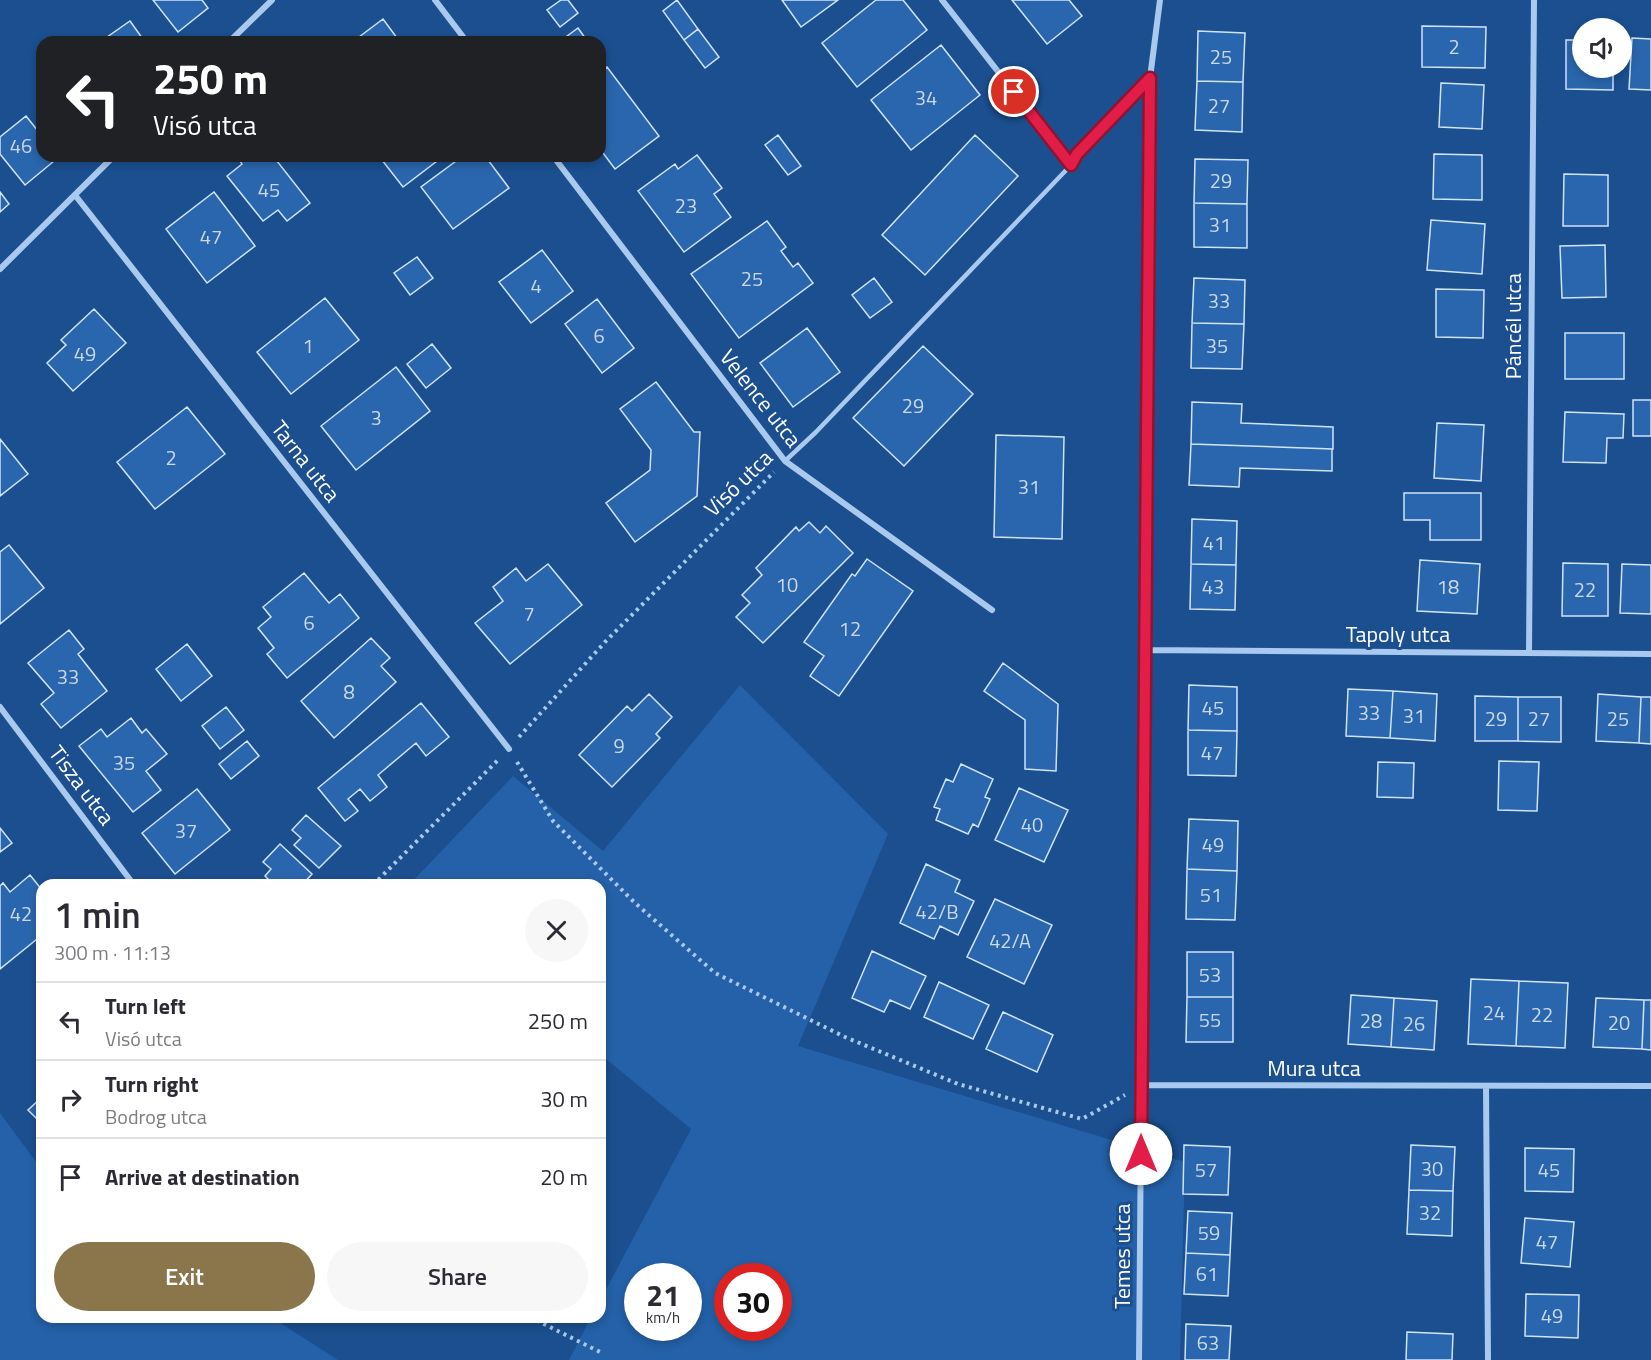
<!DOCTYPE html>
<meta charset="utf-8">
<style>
:root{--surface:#fff;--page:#f7f7f7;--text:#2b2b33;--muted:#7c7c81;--line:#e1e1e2;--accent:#8a764a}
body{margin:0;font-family:"Titillium Web",sans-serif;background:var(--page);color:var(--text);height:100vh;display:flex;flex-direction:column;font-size:22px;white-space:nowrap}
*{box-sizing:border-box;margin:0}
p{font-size:20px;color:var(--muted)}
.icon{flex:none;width:33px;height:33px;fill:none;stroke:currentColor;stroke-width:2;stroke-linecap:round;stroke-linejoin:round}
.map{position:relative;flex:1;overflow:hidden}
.details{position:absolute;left:36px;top:879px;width:570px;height:444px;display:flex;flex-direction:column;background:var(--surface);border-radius:18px;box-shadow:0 3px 9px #0003}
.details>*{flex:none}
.guide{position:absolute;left:36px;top:36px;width:570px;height:126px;border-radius:18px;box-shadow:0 3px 9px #0003;background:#202124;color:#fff;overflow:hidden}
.buttons{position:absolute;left:1572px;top:18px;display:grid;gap:12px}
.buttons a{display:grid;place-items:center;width:60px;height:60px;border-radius:50%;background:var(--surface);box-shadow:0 3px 9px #0003;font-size:30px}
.speed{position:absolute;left:624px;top:1263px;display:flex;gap:12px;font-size:30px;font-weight:700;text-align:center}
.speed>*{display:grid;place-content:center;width:78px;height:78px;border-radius:50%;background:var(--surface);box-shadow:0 3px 9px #0003;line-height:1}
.speed small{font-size:15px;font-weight:400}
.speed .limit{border:9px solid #d22;background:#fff;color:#111}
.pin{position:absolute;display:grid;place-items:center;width:51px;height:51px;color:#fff;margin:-26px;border:3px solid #fff;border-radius:50%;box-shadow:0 2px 6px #0007}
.me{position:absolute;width:66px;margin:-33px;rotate:0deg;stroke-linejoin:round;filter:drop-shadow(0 0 4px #0008)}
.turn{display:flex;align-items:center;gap:21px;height:126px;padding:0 18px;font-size:27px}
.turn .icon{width:78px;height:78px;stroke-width:2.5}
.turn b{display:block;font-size:42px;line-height:51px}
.round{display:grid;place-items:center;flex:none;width:63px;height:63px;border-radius:32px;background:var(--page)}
.headline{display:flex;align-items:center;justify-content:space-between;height:102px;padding:0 18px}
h1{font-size:36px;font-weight:600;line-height:45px}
.action{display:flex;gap:12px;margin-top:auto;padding:12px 18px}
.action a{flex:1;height:69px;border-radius:36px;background:var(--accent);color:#fff;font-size:24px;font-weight:600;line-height:69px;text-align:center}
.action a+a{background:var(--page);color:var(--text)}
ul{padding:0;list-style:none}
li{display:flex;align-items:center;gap:18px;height:78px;padding:0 18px;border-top:2px solid var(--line)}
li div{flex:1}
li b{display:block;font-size:22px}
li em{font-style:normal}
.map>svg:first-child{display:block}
</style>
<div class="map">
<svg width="1651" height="1360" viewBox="0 0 1651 1360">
<rect width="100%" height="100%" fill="#1b4f8f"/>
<!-- green -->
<path fill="#2461a8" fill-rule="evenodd" d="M740,685l148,149 -90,212 387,116 -5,198h-611l22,-43h9v-16l91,-172 -91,-75v-169h-191l104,-109 90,75zM638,1276h50v52h-50zM728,1276h50v52h-50z
M0,1113l42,57v147h229l67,43h-338z"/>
<!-- building -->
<path fill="#2a66ad" stroke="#cfe3fa" stroke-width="1.5" d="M153,0h49l6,8 -30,24z
M561,0h7l10,13 -18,14 -13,-17z
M677,0l21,29 -14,11 -21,-29z
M782,0h56l-37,27z
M876,0h27l24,30 -70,57 -35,-44z
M1012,0h57l13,16 -35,28z
M383,19l17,23h-43l-2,-2z
M130,21l15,21h-45z
M1422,26l64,1 -1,41 -63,-1z
M578,28l10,14h-29z
M698,29l21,28 -14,11 -21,-28z
M1198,31l47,2 -2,49 -46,-1z
M1632,38l19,1v51l-22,-1z
M1566,40h16v28h31v22l-47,-1z
M941,45l39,50 -69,55 -40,-50z
M607,67l52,69 -44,33 -15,-20v-76z
M1197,81l46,1 -1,50 -47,-2z
M1441,83l43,2 -2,44 -43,-2z
M26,116l16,20v20l17,1 -34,28 -25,-31v-17z
M778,135l23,31 -13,9 -23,-30z
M975,135l43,41 -93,99 -43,-40z
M1434,154l48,1v45l-49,-1z
M697,155l25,33 -8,6 17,23 -47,35 -46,-61 37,-27 3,5z
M273,156l37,47 -23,18 -9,-11 -15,11 -36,-45 15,-12 -5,-8z
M387,156h46l4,5 -34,26 -21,-27z
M463,156h22l24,32 -56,41 -32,-42z
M1195,159l53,1 -1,44 -53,-1z
M1564,174l44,1v51h-45z
M0,192l9,12 -9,8z
M214,192l41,54 -48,37 -41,-54z
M1194,203l53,1v44l-53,-1z
M1431,220l54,4 -3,50 -55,-4z
M767,221l19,26 -5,4 12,16 5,-4 15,20 -74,55 -48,-64z
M1605,245l1,52 -44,1 -2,-52z
M542,250l31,41 -42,32 -32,-41z
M417,257l16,21 -23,17 -16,-22z
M874,278l18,24 -22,16 -18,-23z
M1194,278l51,2 -1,44 -52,-1z
M1436,289l48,1 -1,48 -47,-1z
M325,298l34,42 -68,54 -34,-42z
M597,299l37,49 -32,25 -37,-49z
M94,309l32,34 -53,48 -26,-28 19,-18 -5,-5z
M1192,323l52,1 -2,45 -51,-1z
M807,328l33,44 -47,35 -33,-44z
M1565,333h59v46h-59z
M432,344l19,24 -25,20 -19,-24z
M923,346l50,48 -69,72 -51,-48z
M396,367l34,44 -74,59 -35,-44z
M656,382l38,50h6l-3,64 -62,46 -29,-39 44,-33 1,-20 -31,-41z
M1633,400h18v36h-18z
M1192,402l50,2 -1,19 92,4v22l-142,-5z
M187,407l38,47 -70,55 -38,-47z
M1565,412l59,2 -1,24h-16l-1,25 -43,-1z
M1437,423l47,2 -3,56 -47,-3z
M996,435l68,2 -2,102 -68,-2z
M0,439l28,35 -28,22z
M1191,444l141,5v22l-92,-3 -1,19 -50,-2z
M1404,493h77v47h-51v-20h-26z
M1192,519l45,2 -1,44 -45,-1z
M809,522l11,11 6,-7 27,27 -90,90 -27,-26 14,-14 -8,-8 20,-20 -6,-7 40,-41 3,4z
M9,545l35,43 -44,36v-72z
M867,559l46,32 -74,105 -29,-20 14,-20 -20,-14 48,-68 3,2z
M1420,560l60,4 -3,50 -60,-3z
M1563,563l45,1v52h-46z
M548,564l34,41 -72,59 -35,-41 28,-22 -10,-14 23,-19 10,13z
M1191,564l45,1 -1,45 -45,-1z
M1622,564l29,1v49l-31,-1z
M304,573l25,30 11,-9 19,24 -72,60 -20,-24 7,-6 -16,-20 13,-11 -8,-10z
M69,630l15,19 -6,5 29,37 -46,37 -20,-24 13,-11 -26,-30z
M371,638l19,20 -9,8 15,16 -62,56 -33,-37z
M187,644l25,32 -31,25 -25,-32z
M1003,663l55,41 -2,67 -31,-2v-49l-41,-29z
M1189,685l48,2v44l-49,-1z
M1348,689l45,2 -3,47 -44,-2z
M1393,691l44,3 -2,47 -45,-3z
M649,694l23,23 -16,17 4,4 -48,49 -33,-32 48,-49 5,5z
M1598,694l43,3 -2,46 -43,-2z
M1475,696l43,1v44h-43z
M1518,697h43v45l-43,-1z
M1641,697h10v47l-12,-1z
M421,703l28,34 -23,19 -10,-13 -38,32 9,12 -17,14 -10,-12 -12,10 10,12 -13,10 -27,-33z
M226,707l18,23 -24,19 -18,-23z
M131,718l11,15 4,-4 21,25 -21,17 15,19 -28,22 -54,-66 22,-17 6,8z
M1188,730l49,1 -1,45 -48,-1z
M247,741l12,15 -28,23 -12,-15z
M1499,761l40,1 -2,49 -39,-1z
M1378,762l36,1 -1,35 -36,-1z
M961,764l32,15 -8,18 5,2 -12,28 -5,-3 -5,10 -32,-14 4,-11 -6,-2 12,-28 7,3z
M1019,788l49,22 -24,52 -49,-22z
M197,789l33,41 -55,44 -33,-41z
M306,815l35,31 -22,22 -25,-23 7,-7 -9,-8z
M1189,819l49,2 -1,50 -50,-2z
M0,828l12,15 -12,9z
M280,844l32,30 -10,11h-28l-9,-9 6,-7 -8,-7z
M926,864l34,16 -5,12 19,9 -16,34 -18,-9 -6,13 -34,-16z
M1187,869l50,2 -2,49 -49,-1z
M30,875l12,15v45l-42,34v-83l3,-3 7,9z
M995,899l57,26 -28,59 -57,-27z
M872,951l54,25 -16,33 -20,-9 -6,12 -32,-14z
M1187,952h46v45h-46z
M1471,979l48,2 -3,65 -48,-2z
M1519,981l49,2 -3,65 -49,-2z
M939,982l50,23 -16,34 -49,-22z
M1351,995l43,3 -3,49 -43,-3z
M1187,997h46v45h-47z
M1394,998l43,3 -3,49 -43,-3z
M1596,998l48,2 -2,49 -49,-2z
M1644,1000h7v50l-9,-1z
M1003,1012l50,23 -16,37 -51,-23z
M42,1097v27l-14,-14z
M1184,1145l46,2 -2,48 -45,-1z
M1411,1145l44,2 -2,44 -44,-1z
M1525,1148l49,1 -1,43 -48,-1z
M1409,1190l44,1 -1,45 -45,-2z
M1188,1211l44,2 -2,42 -44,-2z
M1525,1218l49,4 -4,45 -49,-4z
M1186,1253l44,2 -2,41 -44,-2z
M1526,1294l53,1 -1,43 -53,-2z
M1186,1324l45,2 -2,34h-44z
M1407,1332l46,2 -1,26h-46z"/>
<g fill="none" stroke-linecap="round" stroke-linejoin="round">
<!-- path -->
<path stroke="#a9c9ee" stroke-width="4" stroke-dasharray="3 4.5" stroke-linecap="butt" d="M519,737l86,-95 169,-170
M517,762l36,59 82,82 80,70 130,64 113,47 124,35 43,-24
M373,885l125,-125
M530,1317l72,36"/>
<!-- service -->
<path stroke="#a9c9ee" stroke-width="4.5" d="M785,461l31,-29 255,-267 6,-11 73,-76"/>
<!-- minor -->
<path stroke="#a9c9ee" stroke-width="6" d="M435,0l32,42
M942,0l129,165
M229,42l43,-42
M553,156l232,305 207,149
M75,195l434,554
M0,269l114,-113
M1145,650l506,4
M1529,653l5,-653
M0,707l134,178
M1141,1085l510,1
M1486,1086l2,274
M1139,1360l11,-1282 10,-78"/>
</g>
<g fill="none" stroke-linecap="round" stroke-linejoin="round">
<defs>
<path id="route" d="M1014,92l57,73 6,-11 73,-76 -9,1076"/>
</defs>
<!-- route casing -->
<use href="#route" stroke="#92132f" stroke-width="15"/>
<!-- route -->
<use href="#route" stroke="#e11d48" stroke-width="10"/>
</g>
<g text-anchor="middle" stroke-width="6" stroke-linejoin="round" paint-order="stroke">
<!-- number labels -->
<g font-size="20" fill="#cad9ea">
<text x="1454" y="54">2</text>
<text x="1221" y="64">25</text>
<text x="926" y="105">34</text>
<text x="1219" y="113">27</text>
<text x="21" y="153">46</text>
<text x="1221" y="188">29</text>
<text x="269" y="197">45</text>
<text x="686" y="213">23</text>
<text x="1220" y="232">31</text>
<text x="211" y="244">47</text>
<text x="752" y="286">25</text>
<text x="536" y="293">4</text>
<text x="1219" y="308">33</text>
<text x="599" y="343">6</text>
<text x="308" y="353">1</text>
<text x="1217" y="353">35</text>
<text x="85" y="361">49</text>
<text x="913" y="413">29</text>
<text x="376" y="425">3</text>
<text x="171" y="465">2</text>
<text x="1029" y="494">31</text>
<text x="1214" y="550">41</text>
<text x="787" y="592">10</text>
<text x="1213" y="594">43</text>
<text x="1448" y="594">18</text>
<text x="1585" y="597">22</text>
<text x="529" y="621">7</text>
<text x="309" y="630">6</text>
<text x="850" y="636">12</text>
<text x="68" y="684">33</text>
<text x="349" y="699">8</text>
<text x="1213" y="715">45</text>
<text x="1369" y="720">33</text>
<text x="1414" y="723">31</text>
<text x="1496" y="726">29</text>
<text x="1539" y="726">27</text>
<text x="1618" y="726">25</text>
<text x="619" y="753">9</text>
<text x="1212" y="760">47</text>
<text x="124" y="770">35</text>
<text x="1032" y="832">40</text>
<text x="186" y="838">37</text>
<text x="1213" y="852">49</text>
<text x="1211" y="902">51</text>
<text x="937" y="919">42/B</text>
<text x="21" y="921">42</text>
<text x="1010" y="948">42/A</text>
<text x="1210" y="982">53</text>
<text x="1494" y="1020">24</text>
<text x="1542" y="1022">22</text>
<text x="1210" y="1027">55</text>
<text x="1371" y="1028">28</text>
<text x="1619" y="1030">20</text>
<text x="1414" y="1031">26</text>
<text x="1432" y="1176">30</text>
<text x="1206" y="1177">57</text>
<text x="1549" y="1177">45</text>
<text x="1430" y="1220">32</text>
<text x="1209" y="1240">59</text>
<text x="1547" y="1249">47</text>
<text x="1207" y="1281">61</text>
<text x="1552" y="1323">49</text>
<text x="1208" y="1350">63</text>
</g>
<!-- street labels -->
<g font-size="22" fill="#fff" stroke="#1b4f8f">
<text transform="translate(1513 326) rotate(-90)" y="8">Páncél utca</text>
<text transform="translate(761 398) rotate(52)" y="8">Velence utca</text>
<text transform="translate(306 461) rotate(52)" y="8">Tarna utca</text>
<text transform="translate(738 483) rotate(-44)" y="8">Visó utca</text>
<text x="1398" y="642">Tapoly utca</text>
<text transform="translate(82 785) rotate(53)" y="8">Tisza utca</text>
<text x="1314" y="1076">Mura utca</text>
<text transform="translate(1122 1256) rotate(-90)" y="8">Temes utca</text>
</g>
</g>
</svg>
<div class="buttons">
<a><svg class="icon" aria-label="sound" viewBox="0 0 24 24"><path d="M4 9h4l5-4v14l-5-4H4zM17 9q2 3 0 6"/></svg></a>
</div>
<div class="speed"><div>21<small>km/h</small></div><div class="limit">30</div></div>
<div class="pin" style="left:1014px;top:92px;background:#d93025"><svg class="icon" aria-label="arrive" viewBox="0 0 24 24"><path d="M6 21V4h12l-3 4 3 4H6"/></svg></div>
<svg class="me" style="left:1141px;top:1154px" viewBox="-20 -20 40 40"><circle r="19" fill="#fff"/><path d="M0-13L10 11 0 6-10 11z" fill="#e11d48"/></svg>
<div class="guide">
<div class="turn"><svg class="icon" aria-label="left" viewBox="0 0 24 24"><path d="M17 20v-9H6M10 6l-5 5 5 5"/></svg><div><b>250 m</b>Visó utca</div></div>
</div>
<section class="details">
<div class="headline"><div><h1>1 min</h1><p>300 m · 11:13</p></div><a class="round"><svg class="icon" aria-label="close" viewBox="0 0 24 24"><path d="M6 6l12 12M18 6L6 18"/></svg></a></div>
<ul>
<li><svg class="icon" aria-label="left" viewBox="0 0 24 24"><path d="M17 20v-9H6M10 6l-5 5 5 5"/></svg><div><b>Turn left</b><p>Visó utca</p></div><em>250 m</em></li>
<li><svg class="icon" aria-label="right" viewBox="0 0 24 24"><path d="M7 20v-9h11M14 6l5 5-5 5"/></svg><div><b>Turn right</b><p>Bodrog utca</p></div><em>30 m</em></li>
<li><svg class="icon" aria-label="arrive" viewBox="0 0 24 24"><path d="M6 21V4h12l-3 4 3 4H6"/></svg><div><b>Arrive at destination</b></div><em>20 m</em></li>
</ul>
<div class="action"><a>Exit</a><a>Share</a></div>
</section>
</div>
